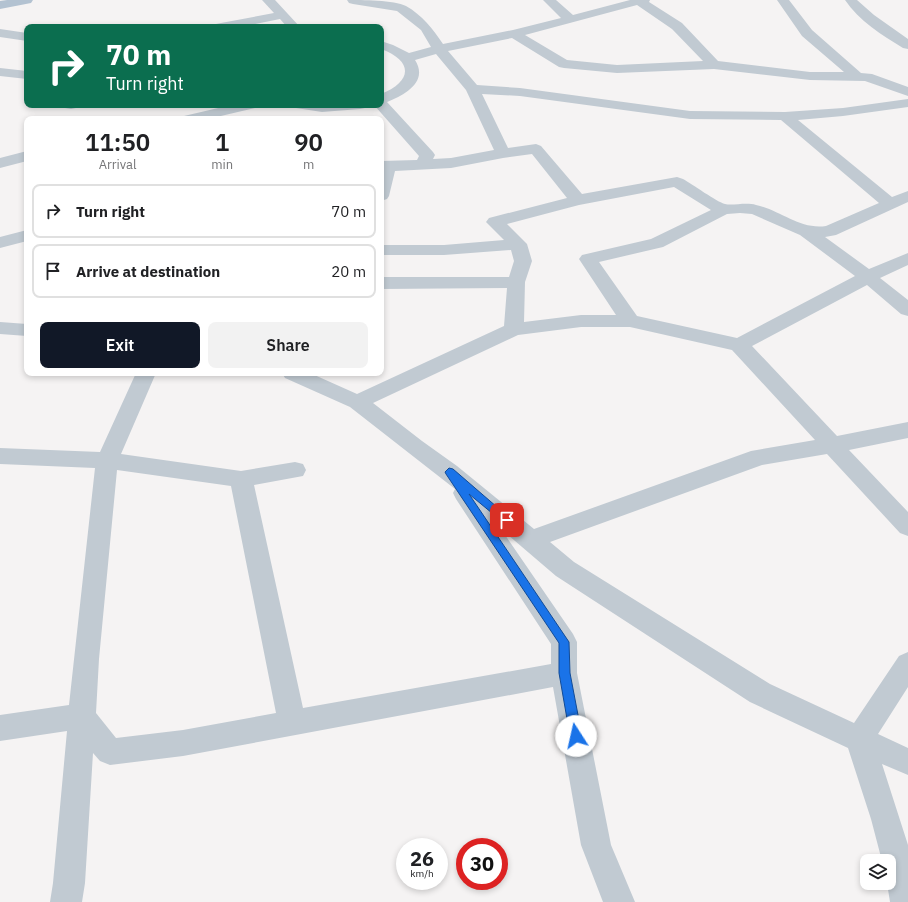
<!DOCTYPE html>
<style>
:root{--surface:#fff;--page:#f2f2f2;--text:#202124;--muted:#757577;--line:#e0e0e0;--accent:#111827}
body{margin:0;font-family:"IBM Plex Sans",sans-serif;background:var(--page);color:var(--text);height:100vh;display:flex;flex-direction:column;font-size:15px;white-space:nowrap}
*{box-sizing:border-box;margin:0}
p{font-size:13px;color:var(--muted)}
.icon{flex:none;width:22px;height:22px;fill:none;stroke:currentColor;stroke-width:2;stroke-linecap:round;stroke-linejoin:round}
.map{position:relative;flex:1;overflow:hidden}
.details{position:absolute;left:24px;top:116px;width:360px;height:260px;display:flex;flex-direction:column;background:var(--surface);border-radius:8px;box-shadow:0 2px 6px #0003}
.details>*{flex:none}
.banner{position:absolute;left:24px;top:24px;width:360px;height:84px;border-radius:8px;box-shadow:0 2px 6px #0003;background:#0b6e4f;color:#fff;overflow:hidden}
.controls{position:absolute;left:860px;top:854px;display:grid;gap:8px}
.controls a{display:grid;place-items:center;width:36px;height:36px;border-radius:8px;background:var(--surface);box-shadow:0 2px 6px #0003;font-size:20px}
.speed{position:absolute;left:396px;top:838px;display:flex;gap:8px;font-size:20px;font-weight:700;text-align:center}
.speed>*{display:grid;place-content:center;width:52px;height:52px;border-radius:50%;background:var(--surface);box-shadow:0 2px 6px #0003;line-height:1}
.speed small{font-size:10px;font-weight:400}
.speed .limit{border:6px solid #d22;background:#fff;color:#111}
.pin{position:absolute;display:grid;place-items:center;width:34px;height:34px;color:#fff;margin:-17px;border-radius:8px;box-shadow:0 2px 6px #0006}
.me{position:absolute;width:44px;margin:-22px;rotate:350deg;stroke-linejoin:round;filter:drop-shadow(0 0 3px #0008)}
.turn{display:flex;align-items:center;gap:14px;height:84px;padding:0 16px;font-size:18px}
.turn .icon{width:52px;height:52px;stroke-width:2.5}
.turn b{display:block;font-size:28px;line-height:34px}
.eta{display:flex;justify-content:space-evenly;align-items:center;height:68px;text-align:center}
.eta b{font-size:24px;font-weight:600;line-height:28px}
.cta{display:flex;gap:8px;margin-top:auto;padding:8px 16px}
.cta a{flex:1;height:46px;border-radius:8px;background:var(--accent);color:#fff;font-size:16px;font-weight:600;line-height:46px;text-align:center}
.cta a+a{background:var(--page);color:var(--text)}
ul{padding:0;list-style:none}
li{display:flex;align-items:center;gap:12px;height:54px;margin:0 8px 6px;padding:0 8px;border:2px solid var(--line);border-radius:8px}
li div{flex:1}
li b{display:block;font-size:15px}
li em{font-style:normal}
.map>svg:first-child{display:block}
</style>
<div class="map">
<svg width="908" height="902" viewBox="0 0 908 902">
<rect width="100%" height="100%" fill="#f5f3f3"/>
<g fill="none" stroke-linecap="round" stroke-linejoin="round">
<!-- minor -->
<path fill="#c1cad2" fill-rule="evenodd" d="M262,0h13l25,27h-13l-7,-8 -39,8h-26l1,-3 5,-1 53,-10z
M347,0c15,0 47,0 59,6 16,9 27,23 37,38l70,-14 48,-12 -18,-18h13l17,15 57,-15h20l-1,2 33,21 36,38 92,11h34l-42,-36 -25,-36h12l23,30 49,43 11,1 36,13v9l-43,-15 -55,-1 -96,-11 -97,4 -53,-5 -5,-1 -47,-29 -64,13 29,34 43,3 170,23 95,1 58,-4 65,-9v8l-65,9 -45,4 94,77 16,-6v11l-72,33 -11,2 44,32 39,-16v12l-28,13 28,22v16l-7,-2 -34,-29 -115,61 85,90 71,-14v16l-59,12 59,62v24l-8,-3 -73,-79 -65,11 -212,77 24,20 196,122 84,39 45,-67 9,-4v35l-30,47 30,14v27l-26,-11 26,81v57h-18l-3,-19h2v-22h-7l-11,-42 -23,-71 -98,-46 -194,-126 -55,-47 72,105 4,8v31l34,172 24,57h-32l-22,-57 -28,-158 -370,69 -73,9 -10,-4 -7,-8 -8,130 -3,19h-32l3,-19 14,-152 -67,10v-26l69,-10 26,-237 -95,-4v-16l100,4 36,-79h20l-35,81 120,17 54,-9 8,2 3,6 -3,6 -49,9 49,223 248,-44v-20l-95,-145 -3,-6 2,-4 -105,-82 -65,-29 -3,-5h28l47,21 147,-68 3,-38 -126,1v-12h128l5,-16 -3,-11 -67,5h-63v-10h63l60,-5 -18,-18 3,-4 78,-20 -35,-44 -29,4 -52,10 -56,3 -6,25 -2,3 -6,2v-40l36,-1 2,-4 -45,-51h7v-11c31,-12 33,-33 0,-45v-8l12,4 16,8 22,-6 -10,-17 -24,-19 -44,-7 -4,-1zM637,5l35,24 31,32 -86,4 -50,-5 -42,-25zM436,54l30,36 28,60 -43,8 -18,1 2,-4 -2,-3 -46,-50c17,-7 42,-20 28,-42zM482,94l38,2 170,23 91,1 98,83 -53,23c-26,4 -46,-16 -70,-21 -10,-3 -24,1 -31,-1 -8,-2 -33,-20 -42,-25l-6,-2 -95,17 -41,-48 -5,-2 -28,4zM674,187l37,23 -60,29 -69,16 -3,4 37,56h-35l-57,7 1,-40 7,-21 -5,-17 -20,-20 72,-19zM740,213l12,1 48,21 55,41 -118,62 -100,-22 -38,-54 64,-15 64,-33zM581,327h49l102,23 83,90 -64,11 -217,78 -77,-63 -35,-25 -49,-38 145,-68zM117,470l114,16 45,227 -93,17 -67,8 -20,-25 3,-54z
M845,0h12l17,15 34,24v10l-5,-1c-21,-13 -44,-27 -58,-48z
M0,29l27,4v8l-27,-4z
M0,68l27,3v8l-27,-3z
M63,105h15l-2,3 -5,1 -6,-1z
M231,105h26l-2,3 -47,11h-26l2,-3z
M294,105h73l-2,3 -5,1 -38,3 -26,-4z
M27,151v10l-27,7v-10z
M27,230v11l-27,7v-11z
M0,322l27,2v12l-27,-2z"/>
<!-- primary -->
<path fill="#b3c2d1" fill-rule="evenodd" d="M7,0h26l-2,3 -31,6v-8z"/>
</g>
<!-- route -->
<path fill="#1a73e8" stroke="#114b97" d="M449,468l4,1 59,51 -1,3h-7l-35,-29 100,148 1,31 12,63 -2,3 -4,2 -4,-2 -2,-3 -11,-63v-30l-113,-169 -1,-2z"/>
</svg>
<div class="controls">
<a><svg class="icon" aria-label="layers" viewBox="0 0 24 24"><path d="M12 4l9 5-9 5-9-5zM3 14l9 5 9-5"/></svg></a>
</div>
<div class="speed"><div>26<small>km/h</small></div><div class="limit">30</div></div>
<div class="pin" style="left:507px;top:520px;background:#d93025"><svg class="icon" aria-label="arrive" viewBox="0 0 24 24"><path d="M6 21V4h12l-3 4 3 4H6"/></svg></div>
<svg class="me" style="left:576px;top:736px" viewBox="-20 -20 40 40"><circle r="19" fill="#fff"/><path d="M0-13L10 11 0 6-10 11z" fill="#1a73e8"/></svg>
<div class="banner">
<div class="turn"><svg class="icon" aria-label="right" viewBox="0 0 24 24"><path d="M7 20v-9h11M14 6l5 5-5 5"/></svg><div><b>70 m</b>Turn right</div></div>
</div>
<section class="details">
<div class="eta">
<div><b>11:50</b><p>Arrival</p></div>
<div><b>1</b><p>min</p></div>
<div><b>90</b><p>m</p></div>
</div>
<ul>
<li><svg class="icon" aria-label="right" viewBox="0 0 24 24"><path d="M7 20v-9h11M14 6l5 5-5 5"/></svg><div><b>Turn right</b></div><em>70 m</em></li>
<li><svg class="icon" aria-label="arrive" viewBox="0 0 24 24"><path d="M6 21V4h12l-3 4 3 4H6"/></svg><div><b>Arrive at destination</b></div><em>20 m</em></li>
</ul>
<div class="cta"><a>Exit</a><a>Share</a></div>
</section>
</div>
